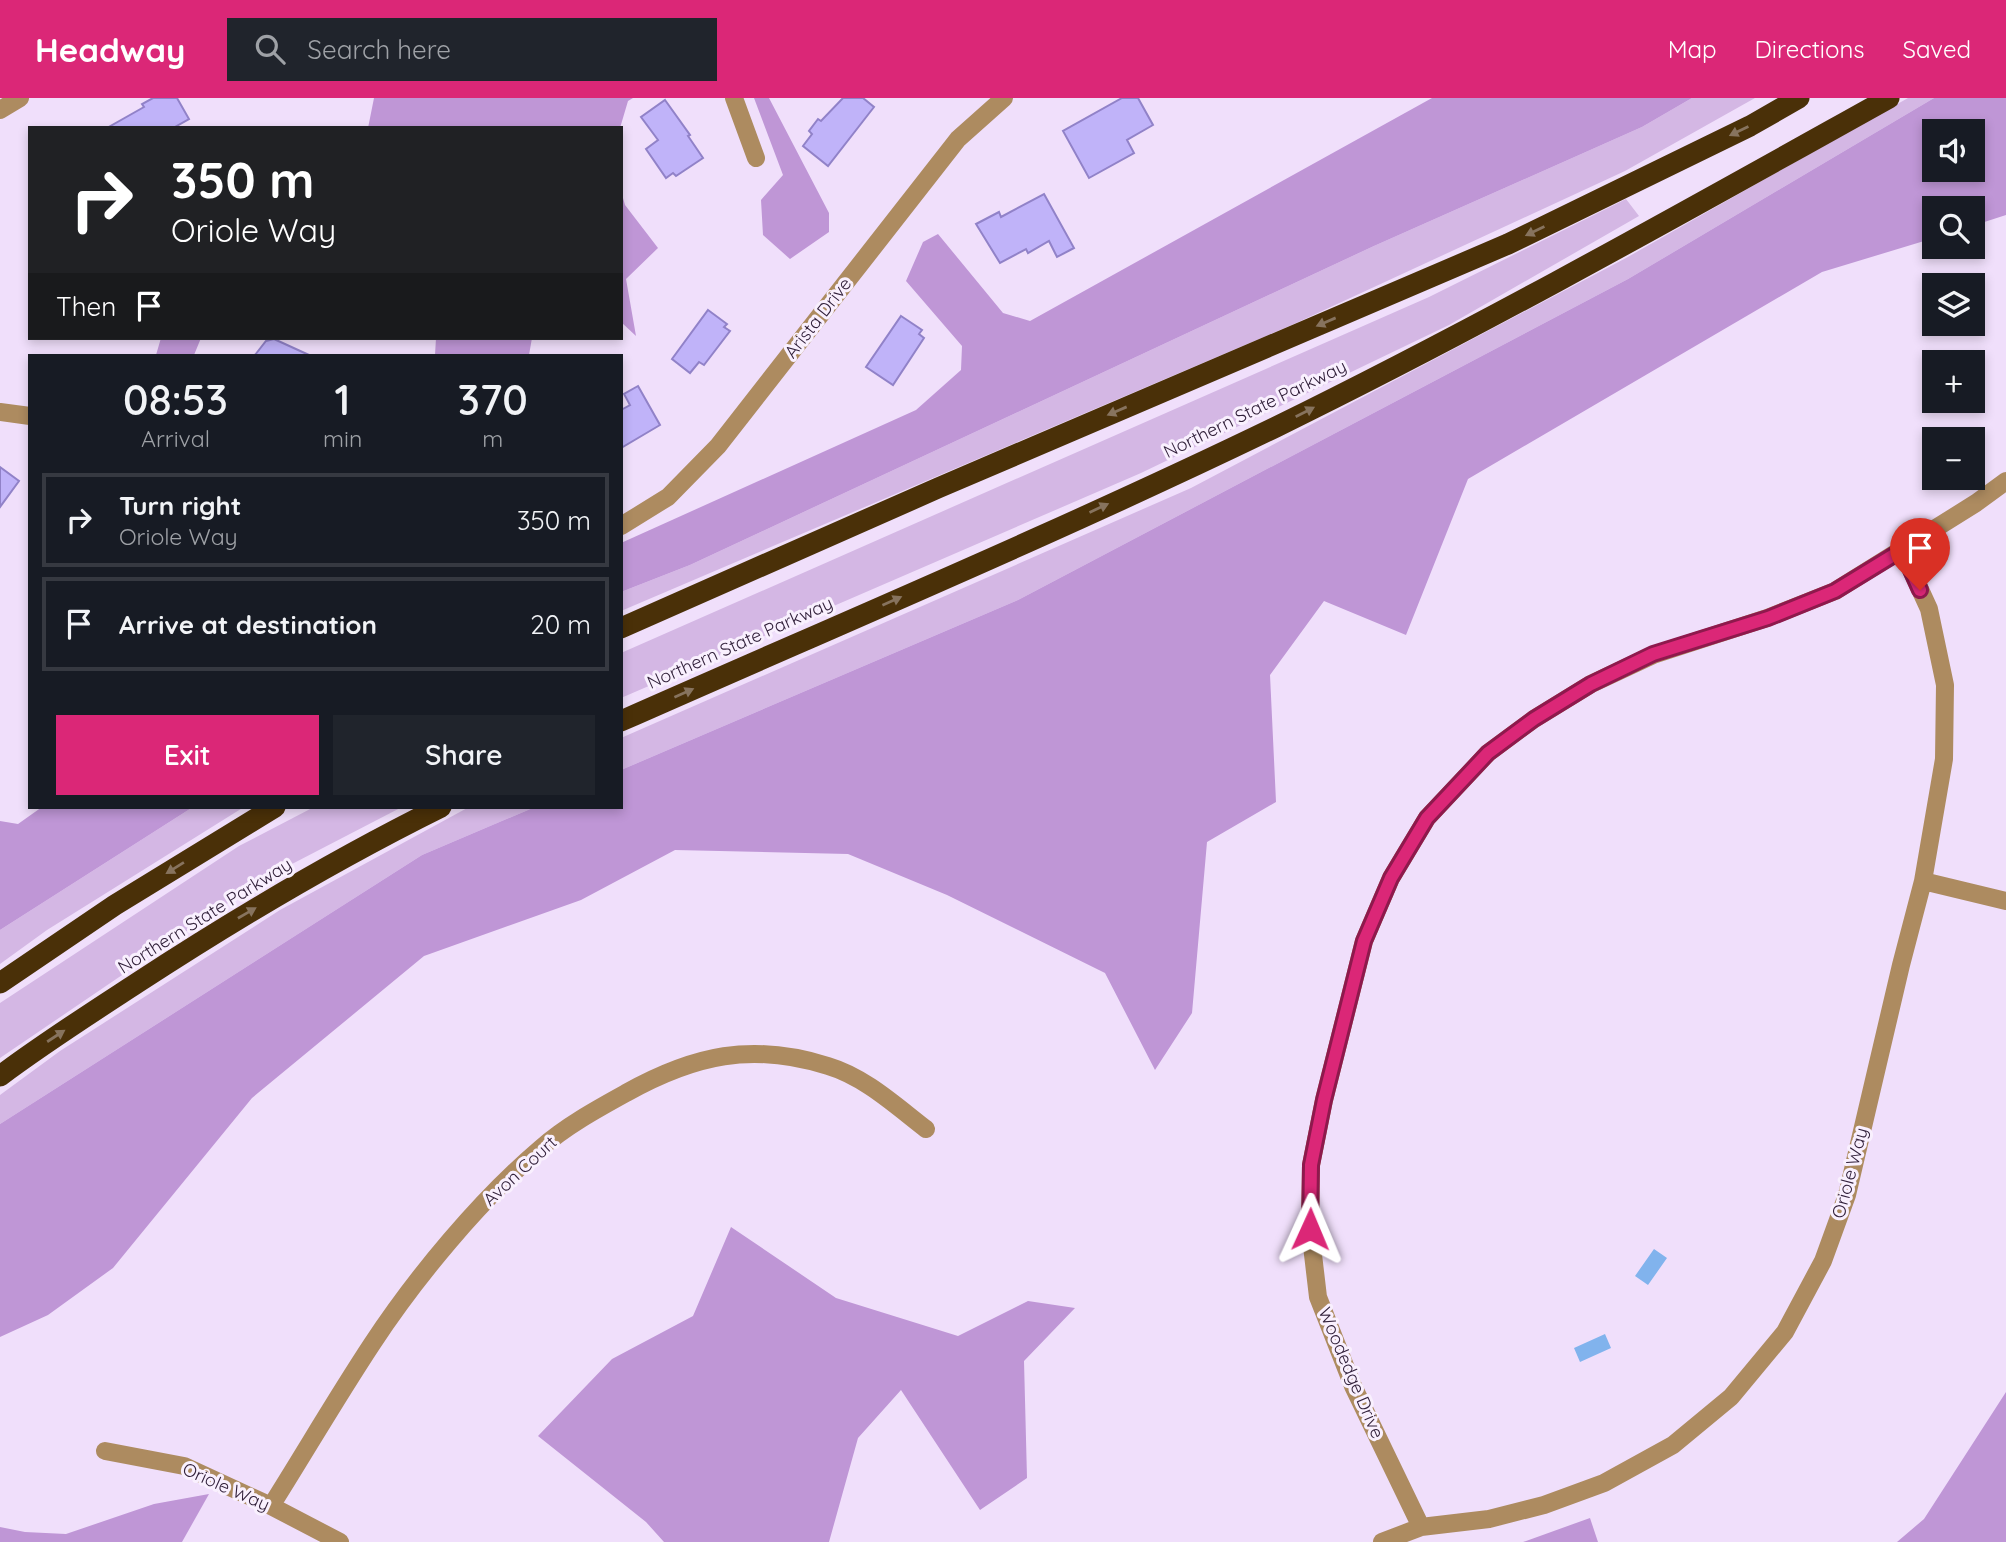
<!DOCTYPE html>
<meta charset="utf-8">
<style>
:root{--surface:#171b24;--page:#20242c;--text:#f1f3f6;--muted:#9ea1a6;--line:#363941;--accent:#db2777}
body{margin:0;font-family:Quicksand,sans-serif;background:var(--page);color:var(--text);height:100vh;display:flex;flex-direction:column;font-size:26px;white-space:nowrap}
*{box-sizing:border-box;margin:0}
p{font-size:23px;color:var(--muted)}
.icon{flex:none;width:38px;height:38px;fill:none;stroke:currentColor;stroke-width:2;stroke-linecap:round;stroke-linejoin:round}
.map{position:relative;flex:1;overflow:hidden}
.side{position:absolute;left:28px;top:256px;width:595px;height:455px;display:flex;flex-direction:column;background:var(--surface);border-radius:0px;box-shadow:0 4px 10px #0003}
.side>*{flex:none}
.top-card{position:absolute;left:28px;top:28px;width:595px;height:214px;border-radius:0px;box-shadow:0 4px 10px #0003;background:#202124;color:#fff;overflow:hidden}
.fabs{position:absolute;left:1922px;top:21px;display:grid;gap:14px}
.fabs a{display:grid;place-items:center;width:63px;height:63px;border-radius:0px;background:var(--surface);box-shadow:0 4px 10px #0003;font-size:35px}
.pin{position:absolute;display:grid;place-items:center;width:60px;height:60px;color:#fff;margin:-72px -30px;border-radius:50% 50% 50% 0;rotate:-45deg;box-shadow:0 0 7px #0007}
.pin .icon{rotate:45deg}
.me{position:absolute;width:77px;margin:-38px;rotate:1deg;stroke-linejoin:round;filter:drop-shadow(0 0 5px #0008)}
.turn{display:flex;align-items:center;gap:24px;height:147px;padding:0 28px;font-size:32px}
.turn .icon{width:91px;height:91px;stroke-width:2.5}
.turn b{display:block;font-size:49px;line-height:60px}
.then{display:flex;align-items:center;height:66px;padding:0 28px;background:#0003;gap:14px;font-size:26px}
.eta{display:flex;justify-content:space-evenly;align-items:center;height:119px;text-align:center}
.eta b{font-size:42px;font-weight:600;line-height:49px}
.primary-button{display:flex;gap:14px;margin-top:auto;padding:14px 28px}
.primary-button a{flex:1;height:80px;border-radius:0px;background:var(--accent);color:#fff;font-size:28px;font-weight:600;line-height:80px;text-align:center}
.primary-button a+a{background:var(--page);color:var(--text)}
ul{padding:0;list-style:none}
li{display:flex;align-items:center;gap:21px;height:94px;margin:0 14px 10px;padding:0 14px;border:4px solid var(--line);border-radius:0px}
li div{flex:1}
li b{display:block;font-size:26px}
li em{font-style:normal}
header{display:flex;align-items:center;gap:42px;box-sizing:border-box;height:98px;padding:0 35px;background:var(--accent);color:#fff}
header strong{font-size:33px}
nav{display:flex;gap:38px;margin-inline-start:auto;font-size:24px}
.search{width:490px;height:63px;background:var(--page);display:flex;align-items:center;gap:18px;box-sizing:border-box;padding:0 24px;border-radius:0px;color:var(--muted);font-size:26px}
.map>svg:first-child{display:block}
</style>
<header>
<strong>Headway</strong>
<div class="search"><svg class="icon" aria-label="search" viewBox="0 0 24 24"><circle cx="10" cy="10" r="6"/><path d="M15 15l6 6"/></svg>Search here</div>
<nav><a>Map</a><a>Directions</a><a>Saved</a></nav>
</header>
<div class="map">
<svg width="2006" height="1444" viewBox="0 0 2006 1444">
<rect width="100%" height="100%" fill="#f0dffb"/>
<!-- green -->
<path fill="#d4b7e4" d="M1692,0h63l-130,73 -331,153 -673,287v-19l69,-27 684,-319 268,-119z
M1908,0h26l-306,181 -610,321 -397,170v-32l570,-250 435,-230z
M1626,101l13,17 -190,109 -308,148 -520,225v-45l808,-356z
M193,709h51l-197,123 -47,34v-34z
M314,709h88l-137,71 -265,180v-55l239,-157z
M469,709h66l-113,48 -422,269v-29l60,-44 220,-141z"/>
<!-- forest -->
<path fill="#bf96d6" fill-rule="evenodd" d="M374,0h259l-5,3 -8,27h-252z
M754,0h15l60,115v19l-39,27 -27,-24 -2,-35 22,-25z
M1432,0h260l-50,29 -268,119 -684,319 -69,27v-49l295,-133 45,-40 1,-24 -56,-65 17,-39 15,-8 65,79 27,8z
M1934,0h72v117l-34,11v-18h-38v30l-112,34 -354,207 -62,156 -82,-34 -54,74 6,127 -69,40 -15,171 -37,57 -50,-97 -158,-78 -99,-41 -173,-4 -94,50 -157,56 -172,142 -139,170 -65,47 -48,22v-213l422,-269 113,-48h86v-37l397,-170 610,-321zM1934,33h38v39h-38z
M621,93l4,14 33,43 -32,31 10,57 -15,-14z
M161,240h40l-7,17h-38z
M436,240h96l-3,17h-94z
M42,709h151l-193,123v-109l18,3z
M731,1129l105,71 122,38 70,-35 47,7 -51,53 3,117 -47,32 -79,-120 -43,48 -29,104h-165l-18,-20 -108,-86 74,-77 81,-43z
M2006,1294v150h-109l27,-23z
M209,1396l-27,48h-182v-15l25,5 41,2 88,-30z
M1590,1420l8,24h-75z"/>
<!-- water -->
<path fill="#81b3ed" d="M1654,1151l13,9 -19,27 -13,-9z
M1605,1236l6,14 -31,14 -6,-14z"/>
<!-- building -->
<path fill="#c0b3f9" stroke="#9182c8" stroke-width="2" d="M153,0h24l12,21 -16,9h-66l37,-21 -2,-3z
M843,0h20l11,9 -46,59 -25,-20 9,-12 -3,-3 9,-12 3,2z
M1122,0h16l15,27 -26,15 7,13 -45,25 -26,-47z
M665,2l25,35 -2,1 15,22 -27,18 -3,-3 -7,5 -20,-29 12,-9 -17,-23z
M1044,96l30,54 -17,9 -8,-16 -21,12 -2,-4 -26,14 -24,-39 23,-12 2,5z
M708,212l19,14 -3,3 6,4 -26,34 -5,-3 -9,11 -18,-14z
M901,218l21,14 -3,4 5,4 -31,47 -27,-18z
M274,241l35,16h-54l11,-14z
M638,288l22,39 -39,23v-38l9,-5 -6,-11z
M0,369l19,14 -19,26z"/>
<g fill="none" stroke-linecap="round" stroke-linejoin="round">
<!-- minor -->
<path stroke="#ad8b60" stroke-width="18" d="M734,0l22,60
M0,12l20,-12
M0,314l30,4
M621,428l47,-29 50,-51 240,-307 46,-41
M1923,783l83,20
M105,1353l79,15 87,40 69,36
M271,1408c34,-54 66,-109 101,-162 44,-67 108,-144 169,-196 25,-22 56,-39 85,-55 68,-38 126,-51 202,-27 37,11 68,40 98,63
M1421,1429l-68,-141 -35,-89 -8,-68 1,-64 13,-65 40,-159 27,-63 36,-60 61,-65 46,-34 57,-35 62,-29 114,-37 68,-27 141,-88 30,-22
M1382,1444l39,-15 68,-8 55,-14 60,-22 69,-38 58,-48 54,-65 38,-71 24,-66 54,-230 22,-84 21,-122 1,-74 -16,-76 -27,-59"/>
<!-- highway -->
<path stroke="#4a3008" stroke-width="21" d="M621,530l317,-140 570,-244 242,-118 49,-28
M621,623c219,-97 440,-190 655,-294 208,-102 410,-216 613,-329
M0,885l115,-78 160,-98
M0,978c44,-33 91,-63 137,-93 98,-64 199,-124 304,-176"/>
</g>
<!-- one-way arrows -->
<defs><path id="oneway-solid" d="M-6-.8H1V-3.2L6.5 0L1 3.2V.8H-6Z" transform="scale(1.75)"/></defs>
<g fill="#87735e">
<use href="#oneway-solid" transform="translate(1739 33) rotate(154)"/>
<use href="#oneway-solid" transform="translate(1535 133) rotate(154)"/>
<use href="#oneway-solid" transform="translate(1326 224) rotate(157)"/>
<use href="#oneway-solid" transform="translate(1117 313) rotate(157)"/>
<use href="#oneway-solid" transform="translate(1305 314) rotate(-27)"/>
<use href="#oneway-solid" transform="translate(1099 410) rotate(-25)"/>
<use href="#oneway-solid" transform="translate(892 503) rotate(-24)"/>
<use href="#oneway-solid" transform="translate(684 595) rotate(-24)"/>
<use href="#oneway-solid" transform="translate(175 770) rotate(148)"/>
<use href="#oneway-solid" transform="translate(247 815) rotate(-30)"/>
<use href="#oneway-solid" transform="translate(56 938) rotate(-33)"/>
</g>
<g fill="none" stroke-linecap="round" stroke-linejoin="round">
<defs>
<path id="route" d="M1310,1131l1,-64 13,-65 40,-159 27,-63 36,-60 61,-65 46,-34 57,-35 62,-30 115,-36 67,-27 67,-41 18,40"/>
</defs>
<!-- route casing -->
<use href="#route" stroke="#8e194d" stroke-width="18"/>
<!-- route -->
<use href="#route" stroke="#db2777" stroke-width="12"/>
</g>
<g text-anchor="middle" stroke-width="6" stroke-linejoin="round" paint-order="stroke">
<!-- street labels -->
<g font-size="18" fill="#32213b" stroke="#f9f0fe">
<text transform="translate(818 220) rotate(-52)" y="6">Arista Drive</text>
<text transform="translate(1255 311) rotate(-26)" y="6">Northern State Parkway</text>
<text transform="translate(740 545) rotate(-24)" y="6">Northern State Parkway</text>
<text transform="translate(205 818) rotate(-32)" y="6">Northern State Parkway</text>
<text transform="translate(520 1073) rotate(-43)" y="6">Avon Court</text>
<text transform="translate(1850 1075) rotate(-75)" y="6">Oriole Way</text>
<text transform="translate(1351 1275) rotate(67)" y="6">Woodedge Drive</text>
<text transform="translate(226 1389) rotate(24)" y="6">Oriole Way</text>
</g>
</g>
</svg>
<div class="fabs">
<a><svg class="icon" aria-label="sound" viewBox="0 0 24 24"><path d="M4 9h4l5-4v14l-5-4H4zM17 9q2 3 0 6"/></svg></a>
<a><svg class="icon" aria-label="search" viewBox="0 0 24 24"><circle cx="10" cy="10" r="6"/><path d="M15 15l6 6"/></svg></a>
<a><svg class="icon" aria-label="layers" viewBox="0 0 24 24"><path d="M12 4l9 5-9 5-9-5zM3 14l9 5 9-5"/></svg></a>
<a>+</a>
<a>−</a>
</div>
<div class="pin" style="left:1920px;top:492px;background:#d93025"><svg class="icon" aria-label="arrive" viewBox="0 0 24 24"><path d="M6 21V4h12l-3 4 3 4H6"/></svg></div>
<svg class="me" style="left:1310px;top:1131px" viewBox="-20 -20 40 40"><path d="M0-17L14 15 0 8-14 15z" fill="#db2777" stroke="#fff" stroke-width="4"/></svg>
<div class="top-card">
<div class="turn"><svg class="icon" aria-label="right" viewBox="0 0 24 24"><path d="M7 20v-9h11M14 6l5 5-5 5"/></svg><div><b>350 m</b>Oriole Way</div></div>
<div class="then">Then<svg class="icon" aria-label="arrive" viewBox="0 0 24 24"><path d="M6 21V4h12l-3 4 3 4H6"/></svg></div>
</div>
<section class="side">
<div class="eta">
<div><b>08:53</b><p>Arrival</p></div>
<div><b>1</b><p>min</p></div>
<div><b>370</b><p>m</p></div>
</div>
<ul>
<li><svg class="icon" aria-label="right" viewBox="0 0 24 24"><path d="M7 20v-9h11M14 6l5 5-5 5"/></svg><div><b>Turn right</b><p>Oriole Way</p></div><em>350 m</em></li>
<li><svg class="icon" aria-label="arrive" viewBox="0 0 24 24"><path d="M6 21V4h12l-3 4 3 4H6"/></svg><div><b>Arrive at destination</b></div><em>20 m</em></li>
</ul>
<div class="primary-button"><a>Exit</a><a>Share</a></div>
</section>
</div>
